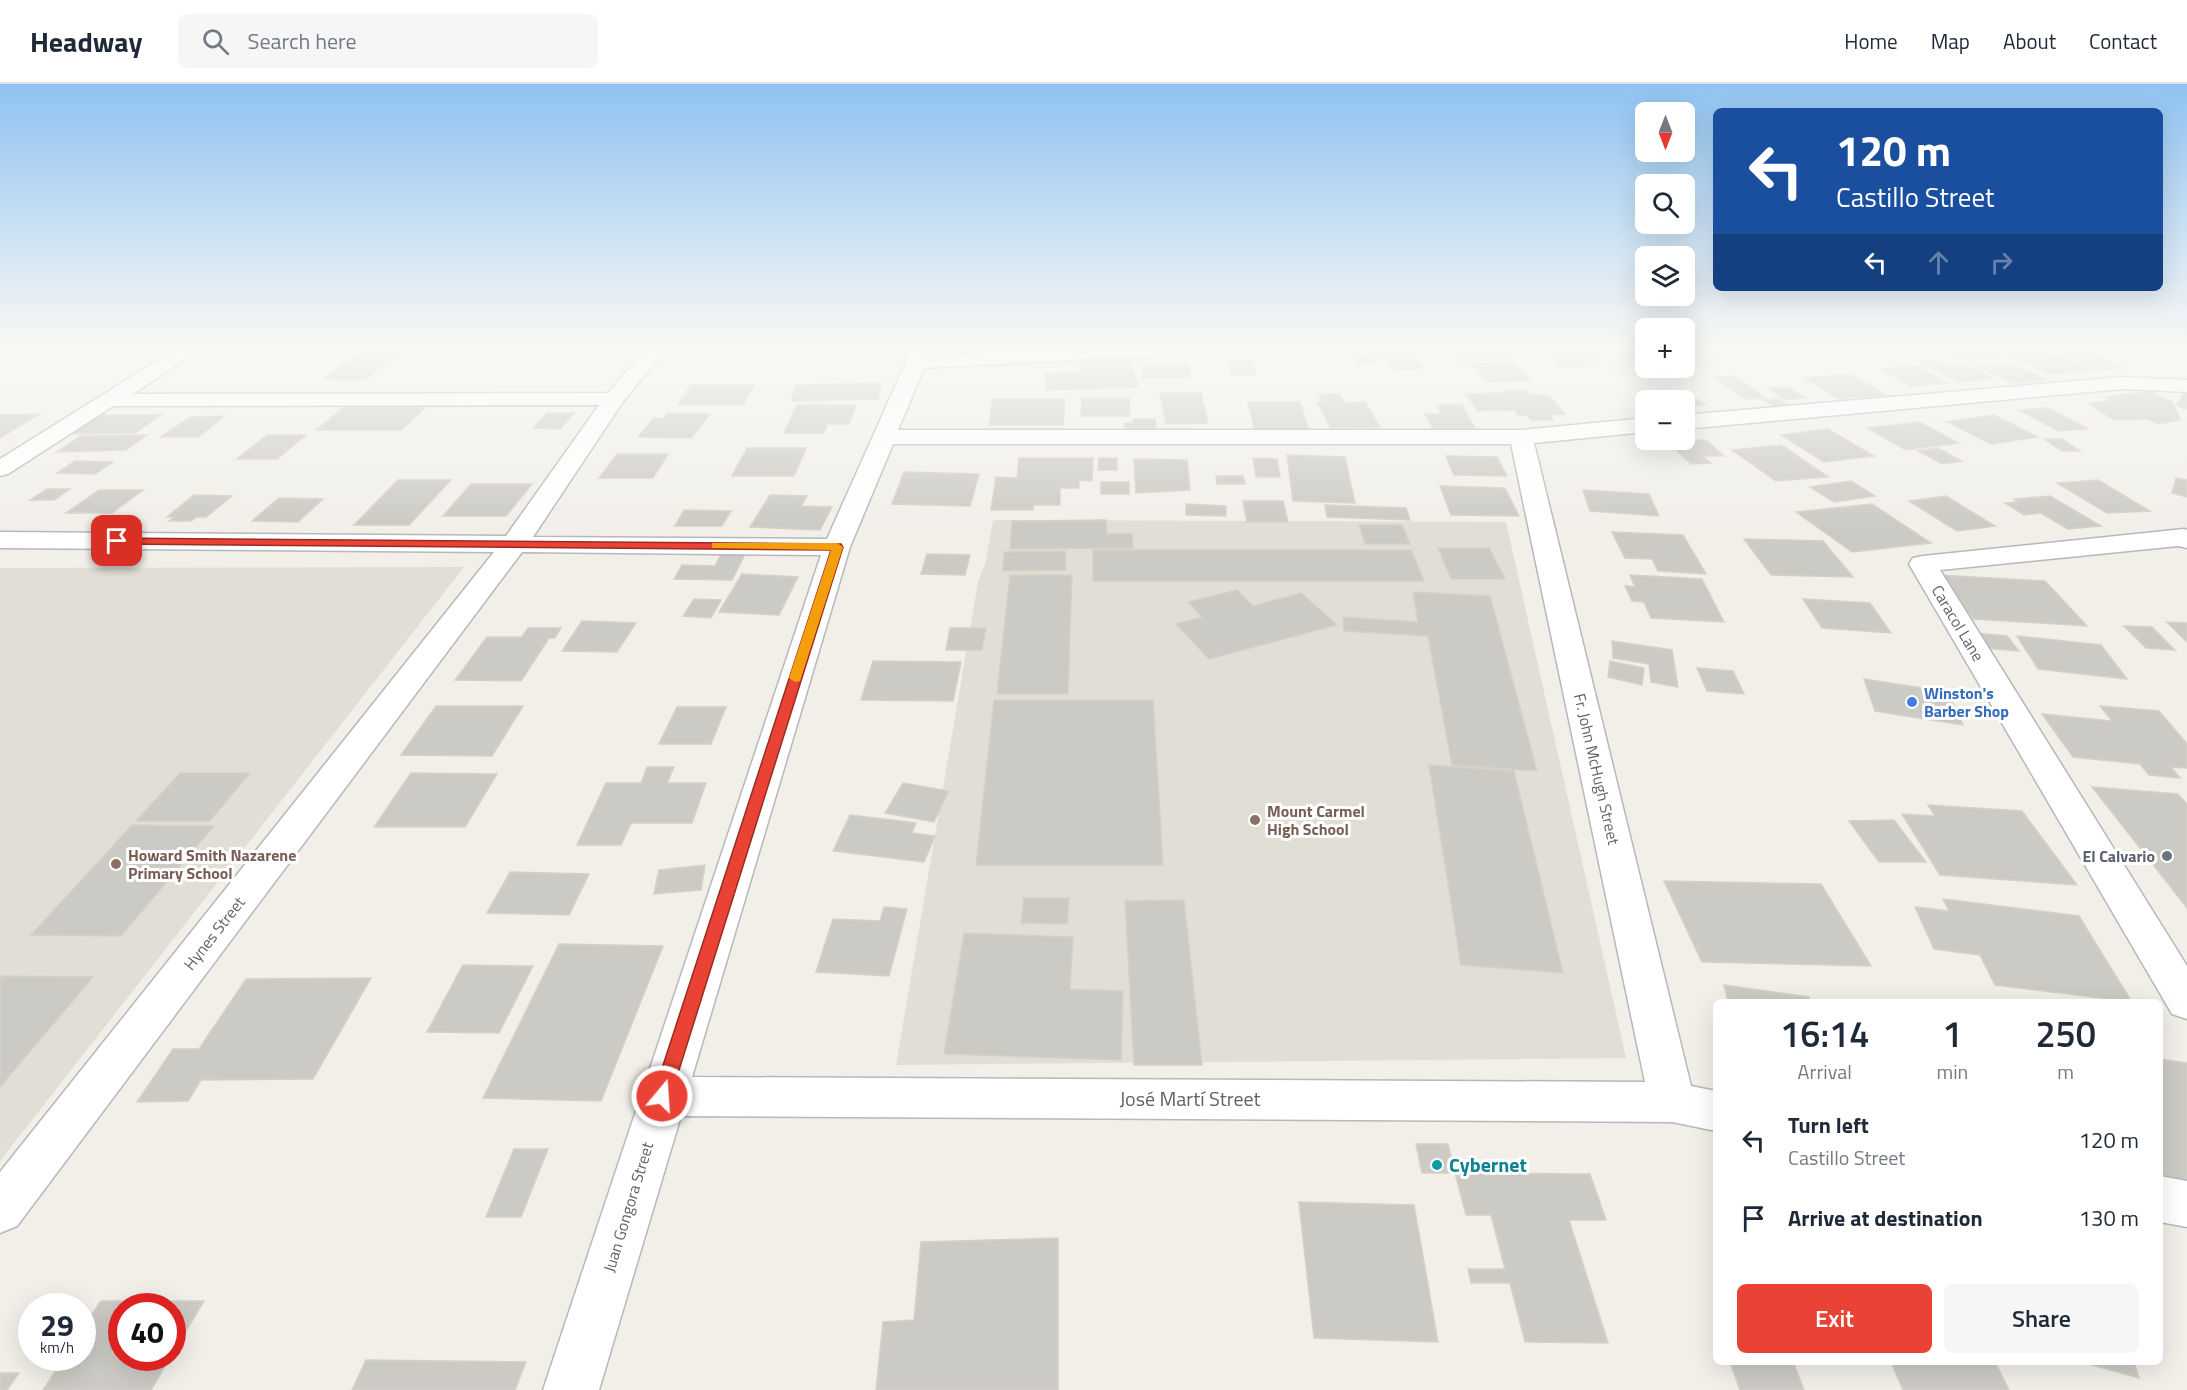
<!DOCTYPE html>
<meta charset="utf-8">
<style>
:root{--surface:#fff;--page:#f6f6f7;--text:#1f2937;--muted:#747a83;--line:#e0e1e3;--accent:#ea4335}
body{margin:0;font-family:"Titillium Web",sans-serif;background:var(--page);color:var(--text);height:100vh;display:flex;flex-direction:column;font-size:22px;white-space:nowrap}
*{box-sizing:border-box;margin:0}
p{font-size:20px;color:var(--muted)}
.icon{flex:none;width:33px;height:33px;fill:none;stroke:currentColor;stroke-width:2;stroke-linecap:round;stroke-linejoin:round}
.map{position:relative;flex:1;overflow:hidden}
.details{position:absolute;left:1713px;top:915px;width:450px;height:366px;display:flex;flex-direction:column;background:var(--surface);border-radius:9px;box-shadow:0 6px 24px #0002}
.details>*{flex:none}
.guide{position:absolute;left:1713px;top:24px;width:450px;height:183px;border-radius:9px;box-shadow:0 6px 24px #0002;background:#1a4fa0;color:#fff;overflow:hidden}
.needle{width:39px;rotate:180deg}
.fabs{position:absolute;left:1635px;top:18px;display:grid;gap:12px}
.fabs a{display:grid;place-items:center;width:60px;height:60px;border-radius:9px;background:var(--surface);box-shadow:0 6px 24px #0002;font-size:30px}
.speed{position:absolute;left:18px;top:1209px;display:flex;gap:12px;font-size:30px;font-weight:700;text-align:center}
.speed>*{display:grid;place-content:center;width:78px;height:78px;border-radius:50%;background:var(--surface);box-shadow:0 6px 24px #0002;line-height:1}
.speed small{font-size:15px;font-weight:400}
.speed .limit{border:9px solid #d22;background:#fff;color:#111}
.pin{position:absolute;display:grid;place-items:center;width:51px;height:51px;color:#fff;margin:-26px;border-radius:12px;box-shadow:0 3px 9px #0006}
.me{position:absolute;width:66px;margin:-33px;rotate:18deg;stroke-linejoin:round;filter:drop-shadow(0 0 4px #0008)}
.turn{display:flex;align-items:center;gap:21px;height:126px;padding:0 24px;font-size:27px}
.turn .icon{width:78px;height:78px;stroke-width:2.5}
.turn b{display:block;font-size:42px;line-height:51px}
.lanes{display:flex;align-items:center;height:57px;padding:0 24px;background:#0003;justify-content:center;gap:30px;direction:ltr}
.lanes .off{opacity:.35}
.eta{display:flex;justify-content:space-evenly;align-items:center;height:102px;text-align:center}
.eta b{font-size:36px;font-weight:600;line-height:42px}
.primary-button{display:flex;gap:12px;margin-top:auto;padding:12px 24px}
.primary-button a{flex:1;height:69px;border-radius:9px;background:var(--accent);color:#fff;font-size:24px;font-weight:600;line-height:69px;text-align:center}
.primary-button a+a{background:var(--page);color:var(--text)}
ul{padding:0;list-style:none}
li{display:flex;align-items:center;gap:18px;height:78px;padding:0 24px}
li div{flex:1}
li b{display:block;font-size:22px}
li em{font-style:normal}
header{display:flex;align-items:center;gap:36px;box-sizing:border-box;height:84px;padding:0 30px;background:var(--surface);border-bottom:2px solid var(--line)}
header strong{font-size:28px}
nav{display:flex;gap:33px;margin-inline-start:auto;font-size:21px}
.search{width:420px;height:54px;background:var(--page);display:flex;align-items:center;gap:15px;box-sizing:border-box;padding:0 21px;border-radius:9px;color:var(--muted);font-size:22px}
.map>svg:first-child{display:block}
</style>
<header>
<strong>Headway</strong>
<div class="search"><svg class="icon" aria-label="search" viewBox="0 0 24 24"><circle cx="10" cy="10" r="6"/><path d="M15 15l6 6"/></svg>Search here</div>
<nav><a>Home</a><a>Map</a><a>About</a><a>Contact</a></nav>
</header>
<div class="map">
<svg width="2187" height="1306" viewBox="0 0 2187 1306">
<rect width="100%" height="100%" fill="#f1efe8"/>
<!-- education -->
<path fill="#e1ded6" d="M993,436l513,2 120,536 -730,7 82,-483 8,-21z
M464,483l-464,594v-593z"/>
<!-- building -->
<path fill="#cccac5" stroke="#d6d1c6" stroke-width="1.5" d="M985,260h25v5l-25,1z
M1049,260h48v2l-47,1z
M1445,260h51l15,15 -51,2z
M1528,260h56l7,2 14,14 -16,1 5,4 -34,1 -10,-12h-14z
M1684,260h40l5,3 -38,2z
M1986,264l18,9 -40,3 -18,-9z
M363,265l40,1 -39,30 -41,-1z
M2083,265l41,19 -27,2 -40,-19z
M1407,266l17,18 -31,2 -16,-18z
M2036,266l12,6h12l32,15 -44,3 -44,-22z
M1354,271h17l4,9h-17z
M1131,276l7,27 -92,3 -1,-16 36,-1 -2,-11z
M1938,276l15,8 16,-2 25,13 -36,3 -38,-20z
M1229,277h23l4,14h-24z
M1514,279l17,17 -43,2 -16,-18z
M2013,280l34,16 -34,3 -34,-16z
M1142,281h46l2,13h-47z
M1917,282l31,17 -38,3 -30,-17z
M1850,290l36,21 -48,4 -35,-21z
M1735,292l31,22 -21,1 -30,-22z
M881,299l-3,16 -87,2 5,-16z
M691,301h63l-11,20 -65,-1z
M1788,303l18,11 -21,2 -17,-12z
M1503,307h24l3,4h19l16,19 -16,1 4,5h-22l-4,-5h-9l-4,-5 -36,1 -12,-17 39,-1z
M1686,308l20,13 -22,2v-7h-19l-8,-5z
M2151,308l21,10 9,18 -23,4 -10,-5 -34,1 -25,-16 22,-4 -8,-3z
M1160,309h41l7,30 -42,1z
M2184,309l3,1v15l-11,-3z
M1319,310h21l5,9 20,-1 15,25 -49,1 -14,-26h6z
M1082,314h47l1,18h-49z
M993,315h72l-2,26h-74z
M1779,315l12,7 -16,1 -11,-7z
M1248,318h52l9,29h-54z
M797,321h59l-7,19h-22l-3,9h-40z
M1437,321h25l13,23h-42l-8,-14h17z
M344,323h82l-25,23h-85z
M2048,324l40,21 -30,2 -39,-21z
M547,329h27l-14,16 -27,-1z
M668,329l42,1 -19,24 -53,-1 16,-19 9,1z
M39,330l-39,24v-23z
M98,331h63l-26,18 -66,1z
M1994,331l44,22 -47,7 -44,-22z
M225,332l-27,21h-37l29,-20z
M1133,335h22l1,9h-31v-5h8z
M1919,338l40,21 -53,7 -39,-22z
M1828,345l46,27 -50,6 -43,-27z
M147,351l-21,15 -69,2 23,-16z
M267,351h39l-29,24h-40z
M2044,355h18l18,12h-18z
M1706,356l18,16h-21l8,7 -20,1 -24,-23z
M1782,361l46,32 -52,4 -44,-31z
M747,364h59l-12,28h-62z
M1938,364l24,13 -20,3 -24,-13z
M617,370h51l-15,24h-54z
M1287,371l58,2 10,46 -62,-2z
M1446,372l51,1 10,19 -53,-1z
M1019,374h74l-1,23 -13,-1v8h-19v17h-26l-1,5h-42l5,-33 21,1z
M1099,374h18v12h-19z
M1253,374l24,1 3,18h-24z
M1134,375l53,1 3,30 -54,3z
M75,377l38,1 -18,12 -38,-1z
M904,388l75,2 -9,32 -78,-2z
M1216,392h27l2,8h-28z
M2176,394l11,2v17l-15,-4z
M398,396h53l-42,45h-55z
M2098,396l52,31 -43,2 -50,-30z
M1851,397l24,15 -41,6 -24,-15z
M1101,398h28v12h-28z
M471,400h61l-26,32h-63z
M1440,402l65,2 14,28 -68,-1z
M47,405h23l-16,11h-24z
M99,406h44l-31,23h-46z
M1583,406l66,4 10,22 -69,-5z
M194,411l38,1 -26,21h-9l-6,4h-22l6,-4h-8z
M770,411l37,1 -6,10 31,1 -12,23 -70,-3z
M1946,412l49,30 -38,5 -48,-30z
M2050,412l51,30 -33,3 -27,-16 -17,2 -19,-12 12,-1 -3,-3z
M279,414l44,1 -25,23 -46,-1z
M1243,417h40l5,21h-41z
M1186,420l40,2v10l-40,-1z
M1872,420l59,39 -79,9 -56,-40z
M1325,421l81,3 4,12 -83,-3z
M684,426l47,1 -9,15h-47z
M1106,436l1,14h25l1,14 -123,1 2,-28z
M1359,441h43l8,19h-45z
M1612,448l71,3 23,39 -48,-3 -6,-12 -27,-1z
M1744,455l79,2 30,36 -82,-2z
M1438,464h51l16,31h-54z
M1093,466h318l13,31h-331z
M1065,467l1,19 -63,1 1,-19z
M721,470h24l-13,26 -58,-1 8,-14 33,1z
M927,470l43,1 -5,20 -44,-1z
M742,490l56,3 -19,38 -60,-3z
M1010,491h62l-4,119h-71z
M1630,491l72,4 22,43 -73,-4 -7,-16 -12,-1 -7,-15 10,1z
M1938,491l107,6 42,45 -113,-7z
M1237,506l16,16 48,-13 36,32 -128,34 -33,-35 26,-7 -14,-15z
M1413,508l77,4 47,175 -85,-6 -24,-129 -84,-5 -1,-14 75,5z
M694,515l27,1 -10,18 -28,-2z
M1803,515l67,4 21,30 -69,-5z
M582,537l54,2 -19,29 -55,-1z
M2167,538l20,1v19z
M2124,542l28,1 23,23 -29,-2z
M528,544h33l-6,10h-6l-28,43 -66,-1 32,-43h35z
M950,544h36l-4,22h-36z
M1975,549l32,3 12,15 -34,-3z
M2017,552l84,9 26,34 -89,-10z
M1612,557l60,9 6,37 -27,-5 -2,-18 -36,-6z
M873,577l88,1 -8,39 -92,-1z
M1610,577l34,7 -2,17 -34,-8z
M1697,584l36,3 11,23 -37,-3z
M1864,595l84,13 15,33 -88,-14z
M994,616h159l10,165h-187z
M436,622h87l-31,50 -91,-1z
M2100,622l59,5 28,33v24l-16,-1 9,11 -31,-3 -9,-11 -67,-7 -31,-43 70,7z
M677,623h49l-15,37h-52z
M1429,681l85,6 49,202 -102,-8z
M647,683h27l-7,16h39l-14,40h-61l-10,22h-44l29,-62h35z
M180,689h70l-40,48h-74z
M411,689l86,1 -32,53h-91z
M903,699l46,8 -15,31 -49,-9z
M2092,703l86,7 9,10v104z
M1928,721l94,6 55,74 -137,-10 -38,-61 33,2z
M850,731l66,8 -4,10 23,3 -11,26 -91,-11z
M1894,736l32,42h-47l-30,-41z
M132,741l82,1 -93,110 -90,-1z
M705,781l-4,25 -47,4 5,-24z
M510,788l79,2 -20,41 -82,-2z
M1664,797l157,3 50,82 -169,-4z
M1024,814h45l-2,26 -46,-1z
M1943,815l136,17 53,86 -137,-17 -15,-30 -46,-6 -19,-42 34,4z
M1184,816l18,165h-68l-9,-164z
M884,823l23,2 -18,67 -73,-4 17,-53 47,2z
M964,849l109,4 -3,52 53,2 -2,69 -177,-6z
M559,860l104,2 -62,155 -118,-3z
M463,881l70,1 -34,67 -72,-1z
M0,892l93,1 -93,110z
M371,894l-58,101 -112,1 -13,21 -51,1 36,-53h26l47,-70z
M1724,901l85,12 1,5h-82z
M2160,975l27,4v125l-27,-5z
M1416,1060h32l7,29h-33z
M514,1065h34l-27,68h-35z
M1455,1089l135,1 16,46h-37l39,123 -83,-1 -15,-59h-39l-3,-14h37l-14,-54h-25z
M1299,1118l115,3 24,137 -124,-4z
M1058,1154v152h-182l7,-68 31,-2 7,-78z
M101,1217h103l-32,53v-48h-50v52h48l-19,32h-108l21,-32h18v-29z
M366,1276l160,2 -11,28h-163z
M1730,1278l64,2 10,26h-64z
M1891,1278h104l14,28h-106z
M2081,1278h53l5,16z
M0,1289h19l-12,17h-7z"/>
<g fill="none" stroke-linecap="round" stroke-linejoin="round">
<defs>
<path id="minor" d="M184,260h23l-74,50 475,-1 42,-49h20l-48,59 -89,134 294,2 79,-177 2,-18h20l-1,11 219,-11h120l-10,6 -332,18 -26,62h623l125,-12v14l-112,11 157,643 25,5v40l-44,-9 -991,-6 -82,274h-56l278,-835 -299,-3 -505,674 -17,7v-61l494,-620 -494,-4v-16l506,4 93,-131 -486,1 -105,68 -8,2v-17zM893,360h618l134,638 -953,-5 158,-530z
M2122,293l65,3v12l-65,-3 -438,40v-14z
M2184,445l3,1v18l-9,-2 -238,24 247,396v53l-15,-5 -263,-450 4,-6 10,-2z
M2160,1092l27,5v46l-27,-5z"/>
</defs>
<!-- minor casing -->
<use href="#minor" stroke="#b5b8bc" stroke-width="3"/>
<!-- minor -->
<use href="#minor" fill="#fff" fill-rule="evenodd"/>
</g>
<!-- sky -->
<linearGradient id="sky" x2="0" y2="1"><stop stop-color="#8fc3f1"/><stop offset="0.59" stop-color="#f9f8f5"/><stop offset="1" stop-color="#f9f8f5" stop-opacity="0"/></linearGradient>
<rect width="2187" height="443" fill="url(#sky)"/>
<!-- route -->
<path fill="#ea4335" stroke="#982c22" stroke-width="1.5" d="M113,454l728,6 2,3 -174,555 -7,2 -6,-2 -3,-6 178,-546 -714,-6 -5,-3z"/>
<!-- slow -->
<path fill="#f59e0b" d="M712,459h125l6,4 -43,134 -5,1 -6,-4 42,-128 -115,-2h-4z"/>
<!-- markers -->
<circle fill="#3f7fe0" stroke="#fff" stroke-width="2" cx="1912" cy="618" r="6"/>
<g fill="#8d6e63" stroke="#fff" stroke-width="2">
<circle cx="1255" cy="736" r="6"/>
<circle cx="116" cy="780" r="6"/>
</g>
<circle fill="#6b7280" stroke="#fff" stroke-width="2" cx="2167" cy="772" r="6"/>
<circle fill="#0f9aa8" stroke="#fff" stroke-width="2" cx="1437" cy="1081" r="6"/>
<g text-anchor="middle" stroke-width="6" stroke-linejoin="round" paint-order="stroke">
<!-- street labels -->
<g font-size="16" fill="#5f6368" stroke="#fff">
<text transform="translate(1958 539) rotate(59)" y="6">Caracol Lane</text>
<text transform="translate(1597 685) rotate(77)" y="6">Fr. John McHugh Street</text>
<text transform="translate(214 849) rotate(-52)" y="6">Hynes Street</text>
<text transform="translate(628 1123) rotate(-73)" y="6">Juan Gongora Street</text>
</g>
<!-- shop labels -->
<g font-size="16" font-weight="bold" fill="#366cbe" stroke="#fff" text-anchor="start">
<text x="1924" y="615">Winston's<tspan x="1924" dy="18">Barber Shop</tspan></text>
</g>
<!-- education labels -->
<g font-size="16" font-weight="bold" fill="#785e54" stroke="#fff" text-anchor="start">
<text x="1267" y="733">Mount Carmel<tspan x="1267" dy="18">High School</tspan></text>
<text x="128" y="777">Howard Smith Nazarene<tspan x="128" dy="18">Primary School</tspan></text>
</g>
<!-- worship labels -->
<g font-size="16" font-weight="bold" fill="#5b616d" stroke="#fff" text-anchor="end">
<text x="2155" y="778">El Calvario</text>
</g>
<!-- near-street labels -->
<g font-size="20" fill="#5f6368" stroke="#fff">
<text x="1190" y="1022">José Martí Street</text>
</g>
<!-- near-culture labels -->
<g font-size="20" font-weight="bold" fill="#0d838f" stroke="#fff" text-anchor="start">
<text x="1449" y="1088">Cybernet</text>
</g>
</g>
</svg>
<div class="fabs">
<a><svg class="needle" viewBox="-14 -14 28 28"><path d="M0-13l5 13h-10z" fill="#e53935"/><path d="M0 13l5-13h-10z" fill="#747a83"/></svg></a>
<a><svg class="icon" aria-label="search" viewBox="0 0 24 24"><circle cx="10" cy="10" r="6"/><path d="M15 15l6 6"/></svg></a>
<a><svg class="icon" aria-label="layers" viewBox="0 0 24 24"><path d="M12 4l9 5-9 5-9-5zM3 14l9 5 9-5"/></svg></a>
<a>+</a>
<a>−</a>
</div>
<div class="speed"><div>29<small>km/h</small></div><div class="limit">40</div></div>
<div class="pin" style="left:117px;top:457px;background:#d93025"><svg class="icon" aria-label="arrive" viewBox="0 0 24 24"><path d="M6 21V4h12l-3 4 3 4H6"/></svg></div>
<svg class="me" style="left:662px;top:1012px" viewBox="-20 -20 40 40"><circle r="17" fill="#ea4335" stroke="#fff" stroke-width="3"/><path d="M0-11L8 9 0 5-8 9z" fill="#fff"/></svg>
<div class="guide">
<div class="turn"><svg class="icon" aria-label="left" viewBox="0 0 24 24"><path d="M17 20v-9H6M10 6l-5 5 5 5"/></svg><div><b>120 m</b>Castillo Street</div></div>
<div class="lanes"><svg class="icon" aria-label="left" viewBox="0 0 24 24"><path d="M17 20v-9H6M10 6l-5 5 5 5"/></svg><svg class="icon off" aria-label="ahead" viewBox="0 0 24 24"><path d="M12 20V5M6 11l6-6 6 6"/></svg><svg class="icon off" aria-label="right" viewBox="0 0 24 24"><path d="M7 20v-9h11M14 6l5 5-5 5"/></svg></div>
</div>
<section class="details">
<div class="eta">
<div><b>16:14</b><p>Arrival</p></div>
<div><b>1</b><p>min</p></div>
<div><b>250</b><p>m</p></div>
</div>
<ul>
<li><svg class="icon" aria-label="left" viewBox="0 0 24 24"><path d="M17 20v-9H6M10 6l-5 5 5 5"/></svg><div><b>Turn left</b><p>Castillo Street</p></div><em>120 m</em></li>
<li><svg class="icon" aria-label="arrive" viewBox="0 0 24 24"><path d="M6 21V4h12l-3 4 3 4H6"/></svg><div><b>Arrive at destination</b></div><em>130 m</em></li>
</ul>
<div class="primary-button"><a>Exit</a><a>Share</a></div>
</section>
</div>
